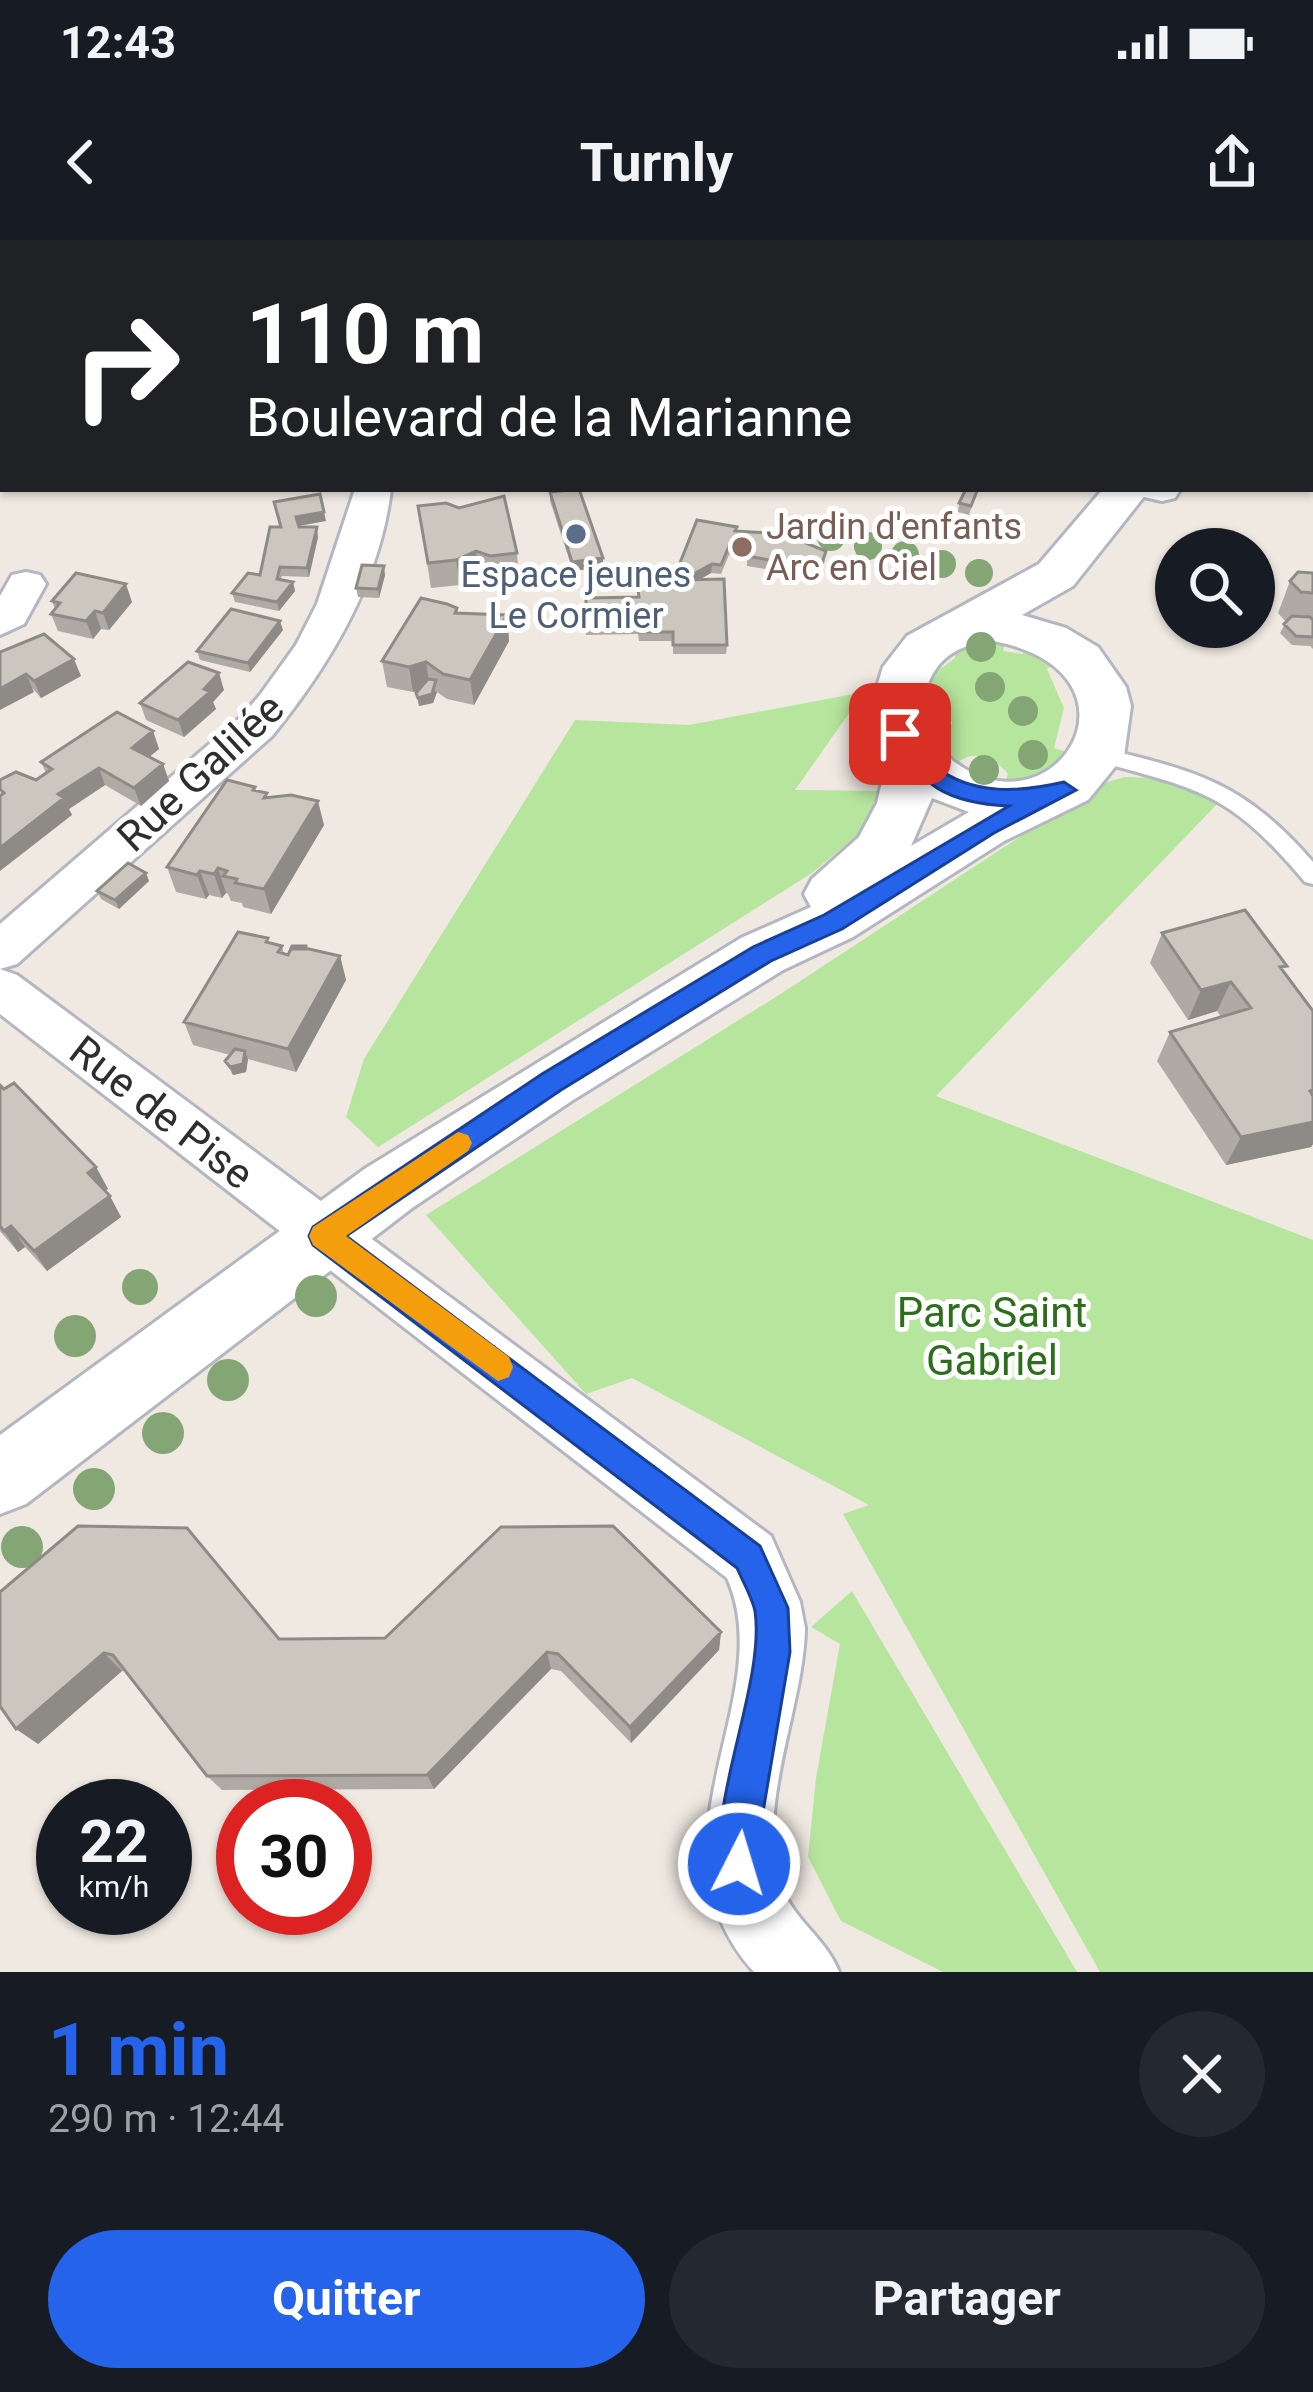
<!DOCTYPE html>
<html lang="fr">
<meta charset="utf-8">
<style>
:root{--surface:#171b24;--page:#242831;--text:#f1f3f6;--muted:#9ea1a6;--accent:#2563eb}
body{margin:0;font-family:Roboto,sans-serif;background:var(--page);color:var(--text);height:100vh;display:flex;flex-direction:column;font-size:45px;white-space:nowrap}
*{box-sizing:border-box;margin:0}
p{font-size:39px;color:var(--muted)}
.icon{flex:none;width:66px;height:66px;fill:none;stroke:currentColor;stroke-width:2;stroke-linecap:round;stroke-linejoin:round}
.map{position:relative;height:1732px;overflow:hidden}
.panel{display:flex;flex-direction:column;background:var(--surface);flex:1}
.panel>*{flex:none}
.hud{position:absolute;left:0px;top:0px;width:1314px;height:252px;box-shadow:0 3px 9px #0004;background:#202124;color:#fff;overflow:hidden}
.tools{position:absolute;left:1155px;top:288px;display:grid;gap:24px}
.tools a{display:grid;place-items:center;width:120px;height:120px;border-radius:50%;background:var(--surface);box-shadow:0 3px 9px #0004;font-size:60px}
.speed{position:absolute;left:36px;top:1539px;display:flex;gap:24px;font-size:60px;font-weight:700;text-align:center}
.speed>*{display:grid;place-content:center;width:156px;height:156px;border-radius:50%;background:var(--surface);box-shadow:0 3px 9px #0004;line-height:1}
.speed small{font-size:30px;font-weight:400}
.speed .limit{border:18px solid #d22;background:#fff;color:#111}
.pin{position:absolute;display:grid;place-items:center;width:102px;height:102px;color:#fff;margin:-51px;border-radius:24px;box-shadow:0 6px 18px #0006}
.me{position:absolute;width:132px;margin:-66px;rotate:5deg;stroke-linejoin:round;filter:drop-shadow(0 0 9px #0008)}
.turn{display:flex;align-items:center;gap:42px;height:252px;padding:0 48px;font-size:54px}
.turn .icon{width:156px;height:156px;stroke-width:2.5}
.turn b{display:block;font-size:84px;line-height:102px}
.round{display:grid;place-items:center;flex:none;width:126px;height:126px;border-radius:63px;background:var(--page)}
.headline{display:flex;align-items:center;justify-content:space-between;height:204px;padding:0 48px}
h1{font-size:72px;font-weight:700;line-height:90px;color:var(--accent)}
.primary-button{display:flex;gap:24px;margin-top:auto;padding:24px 48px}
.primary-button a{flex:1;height:138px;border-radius:72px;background:var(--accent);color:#fff;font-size:48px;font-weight:700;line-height:138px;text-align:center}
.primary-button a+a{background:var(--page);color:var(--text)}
.status{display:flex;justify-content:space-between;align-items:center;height:84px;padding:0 60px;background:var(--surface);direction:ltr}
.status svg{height:33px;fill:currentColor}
header{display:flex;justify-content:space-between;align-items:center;height:156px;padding:0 48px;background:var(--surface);font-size:54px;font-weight:700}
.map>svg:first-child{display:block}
</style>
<div class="status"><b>12:43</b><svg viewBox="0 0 49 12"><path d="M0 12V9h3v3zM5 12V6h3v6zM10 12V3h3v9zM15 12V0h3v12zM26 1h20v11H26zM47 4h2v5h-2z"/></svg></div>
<header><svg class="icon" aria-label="back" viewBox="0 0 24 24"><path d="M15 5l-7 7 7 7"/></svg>Turnly<svg class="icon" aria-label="share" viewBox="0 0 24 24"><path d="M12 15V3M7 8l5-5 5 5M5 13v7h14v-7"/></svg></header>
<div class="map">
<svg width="1313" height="1732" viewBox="0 0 1313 1732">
<rect width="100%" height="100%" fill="#efe9e1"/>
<!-- green -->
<path fill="#b6e59e" d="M996,398l10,3 -3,10 20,3 2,-13 34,18 -12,10 17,39 -10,40 16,5 -32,30 -33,1 3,-10c-13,-17 -35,-26 -52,-10l-35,-21 6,-13 19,-1 6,-6 -7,-13 -29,-6 15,-28 24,-18 -1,-7 6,-3 28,6z
M864,452l-69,98 93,1 -21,36 -55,46 -434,274 -32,-30 18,-58 211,-339 114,5z
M1125,537l29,1 66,23 -284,295 377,144v732h-213l-257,-458 26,-9 -237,-127 -46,16 -160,-179 353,-220 321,-211z
M852,1351l225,381h-134l-102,-51 -33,-64 8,-79 24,-134 -29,-17z"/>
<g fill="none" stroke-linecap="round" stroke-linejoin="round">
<defs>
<path id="service" d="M1100,508c98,23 144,35 213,114v22l-8,-2c-76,-90 -103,-92 -212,-122l-3,-5z"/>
<path id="minor" d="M0,86l3,1v20l-3,-1z
M355,249h36c-11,93 -61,176 -119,247l-255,228 -17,5v-45l242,-208 18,-21 36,-50 21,-41z
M1139,249h41v1l-5,8 -13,3 -18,-4z
M26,332l14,3 6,9 -22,40 -24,11v-39l12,-21z
M0,729l17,6 754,561 29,66 5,26c-1,80 -52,183 -23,260 13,33 44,51 57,84h-85c-116,-129 27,-274 -27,-394l-727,-564z"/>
<path id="tertiary" d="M1293,0h20v14l-2,-11h-20z
M1103,249h47l-77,97 -51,29 44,13 32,19 28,40 5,19 -7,50 -36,44 -84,41 -151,96 -70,33 -210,130 -161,108 -386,296 -26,10v-79l366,-267 375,-230 70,-31 -7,-13 8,-15 47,-42 18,-34 10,-42 -18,-48 14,-46 24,-31 132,-72zM994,401c166,33 57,206 -48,114 -14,-11 -26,-28 -24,-47 6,-43 29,-64 72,-67zM932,558l37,14 -58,34z"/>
</defs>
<!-- service casing -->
<use href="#service" stroke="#b4b7c1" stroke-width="6"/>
<!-- minor casing -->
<use href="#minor" stroke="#b4b7c1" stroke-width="6"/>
<!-- tertiary casing -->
<use href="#tertiary" stroke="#b4b7c1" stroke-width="6"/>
<!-- service -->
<use href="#service" fill="#fff" fill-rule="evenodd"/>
<!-- minor -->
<use href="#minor" fill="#fff" fill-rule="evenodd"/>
<!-- tertiary -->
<use href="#tertiary" fill="#fff" fill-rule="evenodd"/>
</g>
<!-- trees -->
<g fill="#84a574">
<circle cx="795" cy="288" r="14"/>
<circle cx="831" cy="297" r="14"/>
<circle cx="868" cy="306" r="14"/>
<circle cx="905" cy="315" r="14"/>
<circle cx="942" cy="324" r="14"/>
<circle cx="979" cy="333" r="14"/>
<circle cx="981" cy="407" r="15"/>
<circle cx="990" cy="447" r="15"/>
<circle cx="1023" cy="471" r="15"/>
<circle cx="1033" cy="515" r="15"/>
<circle cx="984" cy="530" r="15"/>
<circle cx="140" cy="1047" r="18"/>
<circle cx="316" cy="1056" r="21"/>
<circle cx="75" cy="1096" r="21"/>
<circle cx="228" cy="1140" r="21"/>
<circle cx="163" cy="1193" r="21"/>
<circle cx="94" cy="1249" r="21"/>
<circle cx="22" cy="1307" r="21"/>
</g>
<!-- wall -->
<path fill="#afaba4" d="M693,0h151l4,3h-152z
M852,0h220l-1,3h-216z
M1175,0h88l-1,3h-79z
M977,251l-8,24 -11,-3 1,-9z
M550,252l53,66v9l-30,4 -23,-70z
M418,266l99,47 2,26 -27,3 -9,-4 2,12 -15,2 -1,-11 -9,4 -29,3z
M326,281l-28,5 20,11 -9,40 -27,-1 -1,3 12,3 2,9 -16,20 -44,-9 -3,-9 28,-18 21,-48z
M736,291l89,29 -6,18 -72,-12v-8l-18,-3 -8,19 -10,-1 -12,7 28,65 -1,9h-53v-13h-34l-1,-7 -52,1v-37l53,-1 31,-9z
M1313,332v77l-3,-3 -18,-1 -12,-12 6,-11 -8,-9 12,-32z
M385,335l-6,23 -21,-1 -2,-9z
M52,361l80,1 -23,28 -8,-1 -8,10 -35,-8 -7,-17 4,-5z
M457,368l1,5 49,2 2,26 -35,64 -27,-6 -10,-7 -4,11 -14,3 -3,-13 2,-2 -5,1 -26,-5 -5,-26z
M283,390l-33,42 -50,-12 -3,-9z
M0,412l81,24 -40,22z
M224,450l-11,12 3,7 -32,28 -38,-17 -6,-17z
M153,491l6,18 -10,8 14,7 6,17 -28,25 -36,-21 -36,24 3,6 -71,-19 -1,-16h36l10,-7 -5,-11z
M255,547l1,3 12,7 56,28 -53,89 -28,-7 -1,-4 -11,-2 -3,-7 -2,-1 -4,5 -13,-3 -3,4 -30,-7 -9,-25z
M146,633l3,8 -30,28 -18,-10 -4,-8z
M1162,693l122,39 29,39v133l-2,3 -85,18 -69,-104 13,-29 51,-15 -4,-6 -29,9 -38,-57z
M270,703l12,3 2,8 4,1 18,-6 34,7 6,24 -50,92 -48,-13 -2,13 -13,3 -8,-14 5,-6 -37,-10 -9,-23z
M0,845l96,82 12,22 -3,2 16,26 -74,54 -22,-24 -7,5 -18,-21z
M0,1352l279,47 442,-7 -2,18 -88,93 -70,-72 -10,-2 -117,120 -212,1 -15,-14 -81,-105h-4l-84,73z"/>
<!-- shaded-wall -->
<path fill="#8e8b86" d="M351,0h33v1l-32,2z
M489,0h38l-10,3h-28z
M324,272l2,9 -28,5 -2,-9z
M317,287l1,10 -9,40 -2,-9z
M476,311l3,25 -19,9 -4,-25z
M603,318v9l-30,4 -1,-9z
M712,324l-1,9 -29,16v-9z
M384,326l1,9 -6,23 -1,-9z
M485,341v9l-15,2 -1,-9z
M293,342l2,9 -16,20 -2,-9z
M126,344l6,18 -23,28 -6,-17z
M95,371l6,18 -8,10 -7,-18z
M507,375l2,26 -35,64 -4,-25z
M280,381l3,9 -33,42 -2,-9z
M74,419l7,17 -40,22 -7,-17z
M426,422l4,25 -17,5 -4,-25z
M219,433l5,17 -11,12 3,7 -32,28 -6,-17z
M26,434l8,18 -34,18v-21z
M433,450l4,2 -4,11 -14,3 -1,-8z
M153,491l6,18 -20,16 -7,-17z
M163,524l6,17 -28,25 -7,-18z
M99,528l6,17 -36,24 3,6 -72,56v-23l58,-54z
M318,561l6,24 -53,89 -7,-25z
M218,628l8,25 -4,5 -8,-24z
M200,631l9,24 -3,4 -9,-24z
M146,633l3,8 -30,28 -4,-9z
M340,716l6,24 -50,92 -8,-23z
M1231,742l-14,29 -29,9 13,-30z
M245,811l3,8 -2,13 -13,3 -3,-8z
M1313,882v22l-2,3 -85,18 15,-28z
M96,927l12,22 -8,6 -12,-22z
M110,956l11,21 -74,54 -13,-20z
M11,986l14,21 -7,5 -14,-21z
M721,1392l-2,18 -88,93 -1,-16z
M547,1412l4,17 -117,120 -7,-14z
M104,1413l18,18 -84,73 -22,-15z"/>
<!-- building -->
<path fill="#cbc7bf" stroke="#8e8b86" stroke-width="3" d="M286,0h70l2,3h-70z
M536,0h79l3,3h-80z
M632,0h57l2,3h-57z
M718,0h126l4,3h-127z
M889,0h131l-2,3h-126z
M1021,0h46l-1,3h-46z
M1207,0h42l-4,3h-42z
M3,17v20h-3v-19z
M0,116l3,1v29l-3,-1z
M579,249l24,69 -31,4 -22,-70z
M966,249l11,2 -6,15 -12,-3z
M320,254l4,18 -28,5 3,10h18l-10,41 -27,-1 -3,12 16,3 -16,20 -45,-9 16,-20 12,2 10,-48h11l-7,-25z
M504,256l13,57 -27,3 -14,-5 -20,9 -28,3 -10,-57 28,-3 13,5z
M697,280l40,7 -2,4 48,3 43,17 -6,18 -73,-13 3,-7 -21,-3 -8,19 -9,-1 -30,16 42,-1 3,66h-54v-13h-34l-1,-7 -52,1v-28l53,-1 -1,-8 32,-1z
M362,325l22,1 -6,23 -22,-1z
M478,327l7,14 -16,2 1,-15z
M1298,332l15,1v20l-12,-1 -11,-11z
M76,333l50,11 -23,29 -8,-2 -9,10 -35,-7 9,-11 -8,-2z
M421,358l26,6 10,4 -2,5 52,2 -37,65 -27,-6 -17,-12 -17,5 -27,-6z
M231,369l49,12 -32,42 -51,-12z
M1292,376l18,1 3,3v17l-17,-1 -12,-12z
M44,394l30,25 -40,22 -8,-7 -26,15v-37z
M188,422l31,11 -15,16 6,3 -32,28 -38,-17z
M428,439l8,1 -4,14 -14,4 -2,-5z
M117,472l36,19 -21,17 31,16 -29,24 -35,-20 -41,26 6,4 -64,50v-52l4,-3 -4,-4v-9l16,-8 20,8 16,-11 -11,-7z
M227,540l28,7 -2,3 14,3 -3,5 27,-3 27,6 -54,88 -29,-6 2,-4 -14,-3 4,-5 -9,-3 -4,6 -14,-3 -3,4 -30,-8z
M128,623l18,10 -31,27 -18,-9z
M1245,670l42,56 -7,1 33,44v79l-3,1 3,5v26l-72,15 -71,-105 81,-24 -20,-26 -30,8 -39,-57z
M238,692l30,6 -2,4 16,4 -4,6 10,3 3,-6h18l31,7 -52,93 -104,-27z
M292,706h14v3h-15l-2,4z
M235,809l10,2 -2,13 -13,3 -5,-6z
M14,843l82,84 -8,6 22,23 -76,55 -23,-25 -7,5 -4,-5v-141l4,4z
M78,1286l109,2 92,111h10l96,-1 116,-111 112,-1 108,106 -91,95 -72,-73 -11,-2 -120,123 -220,1 -94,-121 -9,-2 -88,76 -16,-23v-114z"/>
<!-- route -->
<path fill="#2563eb" stroke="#184099" stroke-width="3" d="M900,486l8,2c8,12 17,31 28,39 37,29 85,25 128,15l12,8 -82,43 -152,96 -71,32 -210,129 -215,146 414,310 28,62 2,44 -38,225 -13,6 -13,-6c-25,-61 40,-191 29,-266 -3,-14 -12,-29 -18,-43l-424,-323 -4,-9 4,-9 229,-153 211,-127 71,-32 185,-109c-63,-3 -87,-20 -120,-72z"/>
<!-- slow -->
<path fill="#f59e0b" d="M458,892l10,3 4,8 -4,8 -122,85 163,121 4,10 -4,10 -11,4 -185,-136 -4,-9 4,-9z"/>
<!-- markers -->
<circle fill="#5c6f8a" stroke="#fff" stroke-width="4.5" cx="576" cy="294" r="12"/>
<circle fill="#8d6e63" stroke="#fff" stroke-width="4.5" cx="742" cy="307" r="12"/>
<g text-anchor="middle" stroke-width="10" stroke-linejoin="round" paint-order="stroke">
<!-- far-education labels -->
<g font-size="36" fill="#785e54" stroke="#fff" text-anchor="start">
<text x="766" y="299">Jardin d'enfants<tspan x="766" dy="41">Arc en Ciel</tspan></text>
</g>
<!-- far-service labels -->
<g font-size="36" fill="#4e5e75" stroke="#fff">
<text x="576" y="347">Espace jeunes<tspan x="576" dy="41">Le Cormier</tspan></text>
</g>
<!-- street labels -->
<g font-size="42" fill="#2e2e2e" stroke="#fff">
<text transform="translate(200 532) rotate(-43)" y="15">Rue Galilée</text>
<text transform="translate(162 872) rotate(38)" y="15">Rue de Pise</text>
</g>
<!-- park labels -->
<g font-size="42" fill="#2c6e1b" stroke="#fff">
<text x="992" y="1087">Parc Saint<tspan x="992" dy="48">Gabriel</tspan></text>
</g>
</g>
</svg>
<div class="tools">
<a><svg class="icon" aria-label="search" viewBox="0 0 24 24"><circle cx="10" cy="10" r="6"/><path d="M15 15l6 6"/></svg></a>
</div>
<div class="speed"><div>22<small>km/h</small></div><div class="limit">30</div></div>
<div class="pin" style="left:900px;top:494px;background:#d93025"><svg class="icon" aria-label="arrive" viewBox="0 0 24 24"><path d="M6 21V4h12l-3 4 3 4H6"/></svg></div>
<svg class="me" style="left:739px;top:1624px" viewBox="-20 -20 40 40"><circle r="17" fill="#2563eb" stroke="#fff" stroke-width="3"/><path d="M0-11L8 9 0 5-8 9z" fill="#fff"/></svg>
<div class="hud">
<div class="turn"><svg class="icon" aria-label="right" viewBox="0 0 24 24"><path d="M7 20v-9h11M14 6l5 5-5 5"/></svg><div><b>110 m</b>Boulevard de la Marianne</div></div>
</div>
</div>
<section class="panel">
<div class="headline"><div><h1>1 min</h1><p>290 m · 12:44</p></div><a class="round"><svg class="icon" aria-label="close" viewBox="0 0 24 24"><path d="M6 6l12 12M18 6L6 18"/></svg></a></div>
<div class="primary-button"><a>Quitter</a><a>Partager</a></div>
</section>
